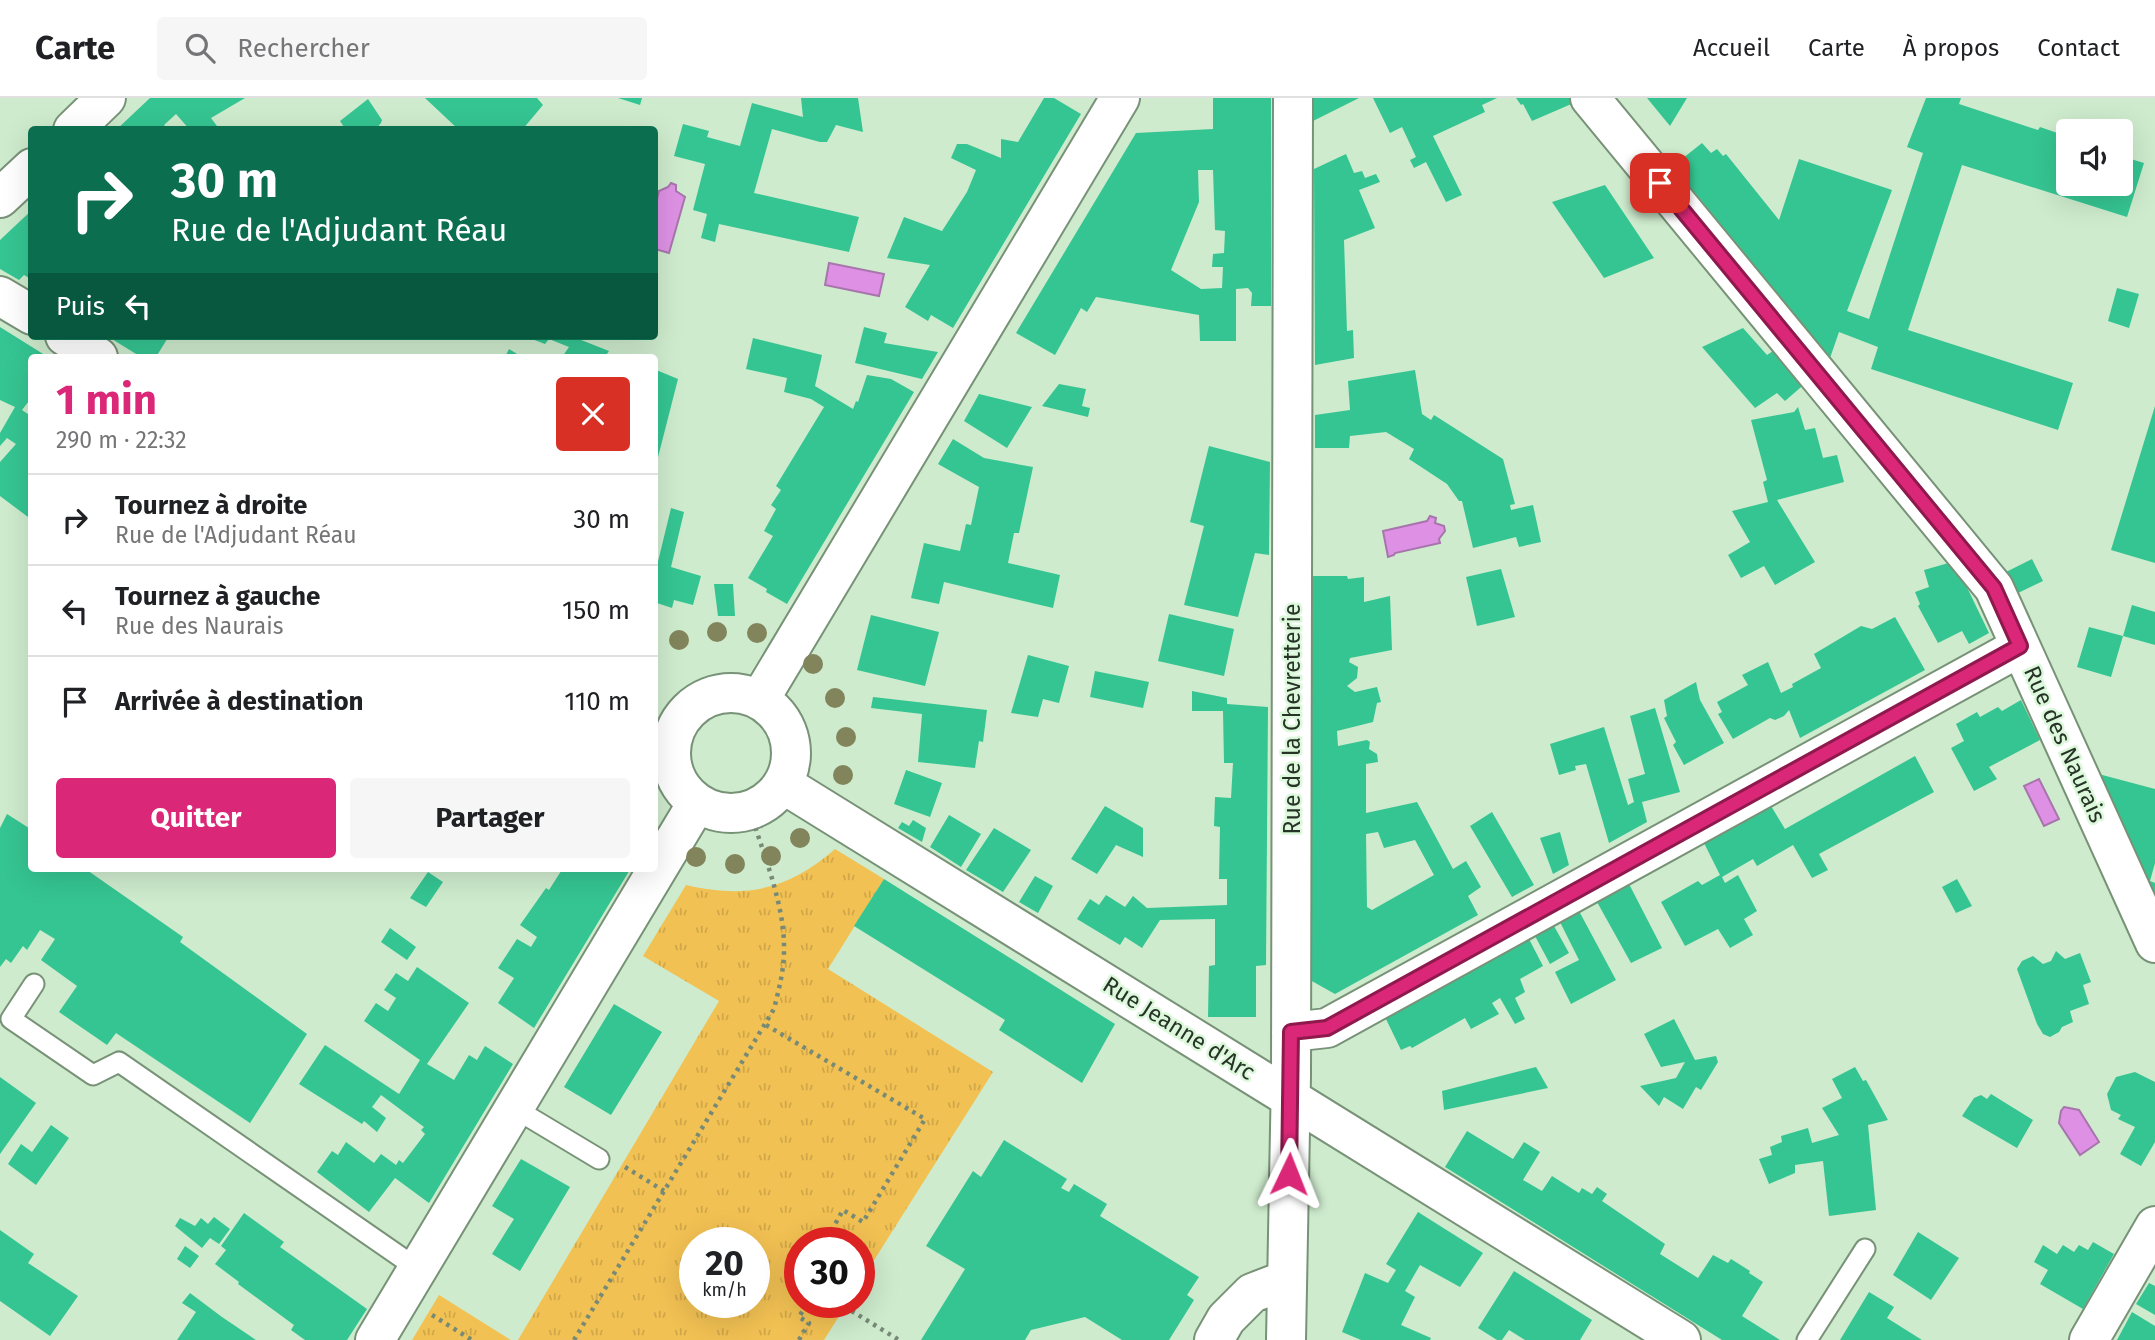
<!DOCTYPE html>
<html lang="fr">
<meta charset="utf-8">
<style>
:root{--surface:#fff;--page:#f6f6f6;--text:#202124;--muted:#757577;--line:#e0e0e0;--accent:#db2777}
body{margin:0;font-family:"Fira Sans",sans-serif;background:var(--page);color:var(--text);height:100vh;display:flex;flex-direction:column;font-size:26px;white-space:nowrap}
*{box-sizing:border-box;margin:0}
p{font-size:23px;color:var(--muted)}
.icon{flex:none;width:38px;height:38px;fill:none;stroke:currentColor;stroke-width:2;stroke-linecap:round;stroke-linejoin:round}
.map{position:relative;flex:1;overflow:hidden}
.sheet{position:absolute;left:28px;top:256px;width:630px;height:518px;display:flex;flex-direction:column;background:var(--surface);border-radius:7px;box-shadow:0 7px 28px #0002}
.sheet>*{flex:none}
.guide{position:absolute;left:28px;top:28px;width:630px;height:214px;border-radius:7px;box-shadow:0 7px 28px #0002;background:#0b6e4f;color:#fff;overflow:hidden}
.fabs{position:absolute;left:2056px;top:21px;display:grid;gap:14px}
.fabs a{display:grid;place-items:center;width:77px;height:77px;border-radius:7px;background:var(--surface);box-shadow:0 7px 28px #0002;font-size:35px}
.speed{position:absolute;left:679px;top:1129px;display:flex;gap:14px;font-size:35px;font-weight:700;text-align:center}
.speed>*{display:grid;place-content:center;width:91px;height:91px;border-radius:50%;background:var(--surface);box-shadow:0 7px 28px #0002;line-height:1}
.speed small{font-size:18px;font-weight:400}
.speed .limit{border:10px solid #d22;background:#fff;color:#111}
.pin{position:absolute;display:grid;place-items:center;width:60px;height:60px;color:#fff;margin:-30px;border-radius:14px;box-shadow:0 4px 10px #0006}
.me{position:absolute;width:77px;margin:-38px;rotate:2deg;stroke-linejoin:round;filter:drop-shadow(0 0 5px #0008)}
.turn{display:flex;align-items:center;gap:24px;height:147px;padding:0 28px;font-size:32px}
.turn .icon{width:91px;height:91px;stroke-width:2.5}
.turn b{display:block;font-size:49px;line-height:60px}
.then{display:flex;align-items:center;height:66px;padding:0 28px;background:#0003;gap:14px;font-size:26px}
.round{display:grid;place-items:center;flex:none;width:74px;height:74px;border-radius:7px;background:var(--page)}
.overview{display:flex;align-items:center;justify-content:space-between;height:119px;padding:0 28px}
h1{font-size:42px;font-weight:700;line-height:52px;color:var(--accent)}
.primary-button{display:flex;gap:14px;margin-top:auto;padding:14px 28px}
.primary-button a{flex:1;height:80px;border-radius:7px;background:var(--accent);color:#fff;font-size:28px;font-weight:700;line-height:80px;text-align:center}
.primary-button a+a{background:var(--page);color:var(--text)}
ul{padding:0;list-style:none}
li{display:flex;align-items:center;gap:21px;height:91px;padding:0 28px;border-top:2px solid var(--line)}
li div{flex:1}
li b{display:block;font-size:26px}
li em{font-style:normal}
header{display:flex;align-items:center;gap:42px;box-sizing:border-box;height:98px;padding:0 35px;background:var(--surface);border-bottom:2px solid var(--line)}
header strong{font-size:33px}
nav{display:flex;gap:38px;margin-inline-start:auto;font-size:24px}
.search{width:490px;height:63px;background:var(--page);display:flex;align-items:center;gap:18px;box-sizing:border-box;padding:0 24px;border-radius:7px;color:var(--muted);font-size:26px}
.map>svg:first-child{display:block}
</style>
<header>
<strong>Carte</strong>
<div class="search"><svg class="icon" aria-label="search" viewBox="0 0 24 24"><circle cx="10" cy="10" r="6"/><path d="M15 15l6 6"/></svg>Rechercher</div>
<nav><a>Accueil</a><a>Carte</a><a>À propos</a><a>Contact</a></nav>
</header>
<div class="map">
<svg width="2155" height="1242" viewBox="0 0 2155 1242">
<defs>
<pattern id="grass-tufts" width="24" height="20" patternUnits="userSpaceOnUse" patternTransform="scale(1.75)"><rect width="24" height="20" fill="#f2c153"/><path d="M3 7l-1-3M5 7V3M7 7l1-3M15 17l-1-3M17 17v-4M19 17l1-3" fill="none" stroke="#d0a648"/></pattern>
</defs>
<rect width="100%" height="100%" fill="#ceebcd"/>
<!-- grass -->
<path fill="url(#grass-tufts)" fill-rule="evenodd" d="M835,751l49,30 -56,90 165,103 -134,212v-42h-59v60h48l-24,38h-306l201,-339 -76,-45 43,-71c60,14 102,5 149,-36zM695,1144h59v60h-59z
M439,1197l72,45h-99z"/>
<!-- water -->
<path fill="#de91e4" stroke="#a775ac" stroke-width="2" d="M671,85l5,2v6l9,6 -16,56 -14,-4v-42l4,-16 9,-4z
M829,165l55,11 -5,22 -54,-11z
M1430,418l6,2 -1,5 9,3 1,5 -6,8 1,4 -45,10 -1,2 -6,2 -5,-26 44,-10z
M2039,681l20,40 -15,7 -20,-40z
M2064,1009l15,3 20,32 -19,13 -21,-32 2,-12z"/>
<!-- building -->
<path fill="#35c592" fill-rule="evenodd" d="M150,0h95l-34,20 9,12h-30l-14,-16 -12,11 2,2 -2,3h-48z
M425,0h112l6,7 -21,25h-63z
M618,0h24l-2,7z
M801,0h57l5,34 -27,-7 -9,17h-7l-48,-13 -18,64 105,24 -10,35 -130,-28 -4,18 -14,-4 6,-24 -14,-4 12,-46 -31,-8 9,-32 26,7 -2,6 33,9 12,-43 51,14z
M1044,0h10l27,16 -128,214 -22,-13 -3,6 -23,-14 25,-42 -43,-7 17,-41 38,14 25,-39 9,-22 -25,-12 6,-14h10l34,14v-19l17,3z
M1213,0h58v208h-20l1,-13 -4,-5 -12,1v52h-36l-1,-26 -103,-18 -9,15 -6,-4 -26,47 -39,-22 120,-200 77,-4zM1198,72h15l2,60 10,1 -1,22 -11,1 -1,13h11l-1,21 -21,1 -30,-19 28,-68z
M1313,0h46l-46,23z
M1373,0h124l-15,7 3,7 -52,24 29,59 -16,7 -20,-40 -12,6 -4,-8 6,-3 -14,-30 -12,6z
M1516,0h57l3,4 -44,19 -9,-17 -2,1z
M1647,0h40l-17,28z
M1926,0h35l-2,6 79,26 2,-3 26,9 2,3v45h53v-28l23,7 -17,54 -165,-52 -54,165 165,53 -15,47 -187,-61 7,-22 -39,-15 -9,26 -157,-192 29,-23 9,10 6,-4 6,7 3,-2 53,66 20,-61 93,31 -45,121 22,8 54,-166 -16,-6z
M368,1l14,21 -1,3 -6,7h-29l-6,-9z
M1346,56l8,19 8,-2 3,7 11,-4 4,8 -21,8 16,38 -31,12 3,91 6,-1 1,28 -39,7 -1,-196z
M1605,87l49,73 -50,20 -52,-76z
M32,112v66l-3,2 -5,-3 -5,5 -19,-11v-29z
M2117,190l22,6 -10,34 -21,-7z
M0,229l48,30h-16v40l-10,13 10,7v103l-32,-24v-34l16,-18 -9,-6 -7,8v-13l15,-26 -15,-7z
M864,229l23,6 -3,10 54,9 -16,27 -67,-16z
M1743,230l24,27 12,-8 29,34 -23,20 -8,-8 -22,15 -53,-61z
M107,238h62l-13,21h-15z
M524,238h47l38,15 -4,6h-43l7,-10 -20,-8 -4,5z
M753,240l69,17 -7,31 38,23 3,-8 2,1 9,-27 24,4 23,13 -127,212 -21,-12 1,-3 -19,-11 25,-42 -9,-5 12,-22 -5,-4 10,-15 -5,-4 48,-79 -13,-8 -27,-7 3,-14 -41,-9z
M509,251l13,8h-17z
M654,271l24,10 -23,90h-1z
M1415,272l7,44 9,6 3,-5 69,44 12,45 -5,1 1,5 22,-5 8,37 -22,5 -3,-10 -43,11 -11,-47h-3l-12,-17 -38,-25 5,-10 -28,-17 -36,4 -1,12h-34v-33l35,-5 -2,-29z
M1059,286l27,5 -4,17 8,2 -2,9 -46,-11z
M979,296l53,13 -25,41 -43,-27z
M2155,308v157l-44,-13z
M1798,309l7,23 10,-2 8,30 14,-3 7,27 -67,18 38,62 -40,23 -11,-19 -23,12 -13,-23 22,-13 -18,-31 36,-9 -5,-20 4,-2 -16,-60 43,-8z
M953,341l31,19 49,9 -14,66h-5l-6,30 52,12 -7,33 -109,-26 -5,22 -28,-6 13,-55 36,8 6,-27 5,1 8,-38 -41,-23z
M1209,348l61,16 -1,93 -14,-2 -17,64 -54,-12 20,-79 -14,-4z
M671,410l13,4 -13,55 30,9 -8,29 -19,-5 -2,8 -18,-6v-24z
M2032,461l11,22 -27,13 -10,-22z
M1952,464l10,15 27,56 -20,11 -7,-13 -24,12 -20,-37 2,-2 -5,-12 14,-5 -5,-17z
M1501,471l14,48 -38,9 -11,-49z
M1312,478h35l1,3 16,-2v25l26,-6 2,54 -42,8 -1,4 9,5 -1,11 -10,8 8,6 22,-5 4,15 -4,1 -4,19 -36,9 1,15 29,-6 3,2 -1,7 8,5 1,8 -12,2v49l51,-11 36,67 13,-8 15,26 -13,9 10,19 -143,79 -25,-14zM1378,734l6,16 31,-8 19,35 -62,35 -5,-3 -1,-73z
M714,486h19l2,32h-17z
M2132,507l23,7v33l-32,-9 -12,41 -34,-10 12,-40 34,9z
M1169,516l65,15 -10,47 -66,-15z
M871,517l68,17 -14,54 -68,-16z
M1895,519l30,53 -125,68 -11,-28 -5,6 -9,4 -5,-2 -37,21 -15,-25 4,-2 -5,-10 31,-17 -6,-10 26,-13 13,31 12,-6 -1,-3 29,-16 -7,-14 47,-28 11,3z
M1028,557l41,11 -10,37 -16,-4 -5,18 -27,-4z
M1095,573l54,11 -6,26 -53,-11z
M1696,584l4,18 24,43 -40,22 -11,-20 3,-3 -12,-24 3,-2 -3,-16z
M1192,593l35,7v6l41,3 -2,258 -10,1v51h-48l1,-51 6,-1v-46l-55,1 -18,28 -17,-11 -5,8 -43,-26 13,-20 9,6 7,-10 19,12 8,-11 14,12 80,-3v-26h-8l1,-52 -6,-1 1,-29 16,1 2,-35h-9l-1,-52h-31z
M873,599l114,13 -4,32 -4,-1 -4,27 -57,-6 4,-48 -51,-6z
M2021,602l19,40 -51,27 8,12 -23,12 -23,-43 13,-7 -8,-17 21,-12 3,5 18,-10 4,4z
M1655,610l25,84 -38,10 5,20 -38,21 -23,-79 -11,2 1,4 -17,5 -9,-31 54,-17 24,78 6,-3 -6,-23 17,-5 -15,-58z
M1915,658l19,36 -115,62 9,16 -16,8 -19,-33 -36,21 -4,-7 -31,18 3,6 13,-8 19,36 -13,8 9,16 -23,13 -12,-19 -33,17 -24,-44 37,-21 4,4 18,-10 -16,-32 67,-37 14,23z
M906,672l36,13 -12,34 -36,-13z
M2091,674l64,17v74l-5,18 5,2v25z
M1105,708l38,22v29l-27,-12 -19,29 -26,-15z
M1492,714l42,73 -22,12 -42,-71z
M7,716l25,16v38h52l99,69 -3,5 127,92 -57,89 -134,-90 -9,12 -48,-33 18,-26 -36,-26 14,-21 -15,-9 -13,20 -4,-4 -12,17 -5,-4 -6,8v-139z
M949,717l32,19 -20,33 -31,-20z
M913,722l13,8 -4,14 -24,-14 4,-6 7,4z
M994,730l37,22 -28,42 -37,-22z
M1560,734l9,33 -16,9 -13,-36z
M563,770h68l-97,160 -36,-25 16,-25 -16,-10 19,-29 14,8 6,-10 -17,-12 26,-37 3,2z
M428,774l15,10 -17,25 -16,-9z
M1035,778l18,10 -15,27 -19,-11z
M884,781l231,145 -33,59 -83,-53 6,-10 -151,-94z
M1957,781l15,27 -16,7 -14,-26z
M1629,786l33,64 -31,15 -34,-61z
M1579,813l37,69 -45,24 -16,-32 24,-12 -19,-38z
M1554,828l15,27 -19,11 -15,-28z
M390,830l26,19 -9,13 -26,-18z
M1529,841l14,27 -23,13 5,13 -10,6 10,21 -10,5 -15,-26 -8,5 7,11 -28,15 -6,-11 -53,30 -2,-2 -9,4 -16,-33z
M2056,853l9,8 15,-6 11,29 -8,3 6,19 -19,7 3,11 -11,5 -3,5 -9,5 -7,-3 -6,-10 -20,-55 5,-8 11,-5 10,8 8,-3z
M417,869l52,36 -42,61 27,16 15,-25 8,5 8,-14 28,18 -84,139 -34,-25 -26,34 -52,-40 15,-21 6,4 8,-13 28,21 7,-9 15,11 3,-5 4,3 22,-29 -4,-4 3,-3 -43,-32 -9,12 14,11 -9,14 -13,-11 -2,3 -63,-40 26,-39 74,49 21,-34 -56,-39 12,-18 12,8 8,-13 -12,-8 12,-17 12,8z
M614,906l48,28 -51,83 -47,-28z
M1674,921l21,41 21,-4 2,6 -17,28 -5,-3 -13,22 -19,-12 -5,9 -19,-20 36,-8 9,-16 -24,5 -17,-33z
M1536,969l12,21 -104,22 -2,-19z
M1855,969l8,14 3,-1 22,40 -20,5 8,85 -47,6 -6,-55 -28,4v8l-26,11 -10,-25 13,-4 -2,-8 12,-5 -1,-6 27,-8 4,15 27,-8 -17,-27 20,-10 -10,-19z
M2135,974l20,10v60l-14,24 -21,-12 15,-27 -17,-8 3,-4 -10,-5 -4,-16 9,-17z
M0,979l36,26 -36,51z
M1991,996l42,26 -16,28 -55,-32 12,-18 7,-3 6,4z
M51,1027l18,13 -33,47 -28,-21 13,-20 11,8z
M1467,1033l46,28 11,-17 16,10 -17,28 19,11 10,-15 27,17 3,-5 10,6 5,-7 10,7 -5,7 63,43 -5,10 38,24 15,-23 15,8 3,-4 19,12 -1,2 14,9 -21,34 38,24h-58l-277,-173z
M1004,1042l63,39 -6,9 8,4 5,-8 33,20 -7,12 99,61 -12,18 7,5 -25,40h-47l-37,-23 -54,13 -6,10h-104l44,-71 -39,-23 47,-75 8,6z
M521,1061l49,28 -50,84 -28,-17 22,-35 -22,-13z
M1418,1114l65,41 -23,34 -40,-22 -15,26 10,6 -14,28 30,13 -1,2h-69l-19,-8 23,-59 23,10 8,-13 -10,-6z
M244,1115l40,29 -4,5 87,62 -20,31h-42l-14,-10 3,-5 -56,-41 1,-2 -24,-18 11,-14 -5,-4z
M214,1119l16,12 -11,15 -9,-6 -8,10 -27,-22 5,-8 15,8 6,-8 7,6z
M0,1132l34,24 -6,9 50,33 -28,40 -50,-35z
M1918,1134l41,26 -28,42 -38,-25z
M2093,1144l21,12 -31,55 -43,-25 8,-14 -14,-8 9,-17 14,9 6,-9 11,7 5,-7 9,5z
M185,1148l14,10 -9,12 -13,-9z
M1514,1173l78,49 -12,20h-55l-16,-10 -7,10h-5l-19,-12z
M2149,1185l6,3v29l-19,-11z
M1869,1194l25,15 -7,11 35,22h-82z
M190,1195l32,24 34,23h-79l19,-28 -14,-9z
M2132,1214l23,14v14h-38z"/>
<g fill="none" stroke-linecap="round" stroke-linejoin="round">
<defs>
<path id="lane" d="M34,886l-23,35 82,56 26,-13 299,207
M514,1010l85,51
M1807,1242l58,-91"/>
<path id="street" d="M1590,0l404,490 161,355
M73,32l33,-32
M0,100l32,-30
M0,198l32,19
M65,238l33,21
M671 655a60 60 0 1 1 120 0a60 60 0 1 1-120 0Z
M760,601l360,-601
M783,686l898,556
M1291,934l36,-4 693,-381
M375,1242l322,-537
M1214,1242l12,-21 26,-26 34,-13
M1286,1242l5,-264 2,-978
M2089,1242l66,-114"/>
</defs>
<!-- lane casing -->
<use href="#lane" stroke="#789277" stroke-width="23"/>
<!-- street casing -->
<use href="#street" stroke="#789277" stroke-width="42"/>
<!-- path -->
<path stroke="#778a76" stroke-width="4.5" stroke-dasharray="3.5 5" stroke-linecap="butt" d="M766,927l159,94 -62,103 -20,-12 -18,32
M625,1069l39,24
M837,1204l62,38
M432,1217l40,25
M574,1242l200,-331c5,-20 10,-39 10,-59 1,-45 -21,-97 -34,-139
M799,1242l10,-17 -10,-6 9,-15"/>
<!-- lane -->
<use href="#lane" stroke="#fff" stroke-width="19"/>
<!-- street -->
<use href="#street" stroke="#fff" stroke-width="38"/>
</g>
<!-- trees -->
<g fill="#82845c">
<circle cx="717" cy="534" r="10"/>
<circle cx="757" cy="535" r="10"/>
<circle cx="679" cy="542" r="10"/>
<circle cx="813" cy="566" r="10"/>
<circle cx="835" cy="600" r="10"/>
<circle cx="846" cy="639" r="10"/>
<circle cx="843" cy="677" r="10"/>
<circle cx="800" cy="740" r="10"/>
<circle cx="771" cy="758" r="10"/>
<circle cx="696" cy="759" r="10"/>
<circle cx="735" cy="766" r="10"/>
</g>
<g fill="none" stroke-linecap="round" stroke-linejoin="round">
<defs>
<path id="route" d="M1289,1076l2,-142 36,-4 693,-382 -26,-58 -334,-405"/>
</defs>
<!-- route casing -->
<use href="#route" stroke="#8e194d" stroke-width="18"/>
<!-- route -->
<use href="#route" stroke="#db2777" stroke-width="12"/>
</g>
<g text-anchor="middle" stroke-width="5" stroke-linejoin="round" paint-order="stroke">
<!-- street labels -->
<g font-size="23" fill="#283328" stroke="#dbf8da">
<text transform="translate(1292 621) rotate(-90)" y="8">Rue de la Chevretterie</text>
<text transform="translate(2065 646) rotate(66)" y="8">Rue des Naurais</text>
<text transform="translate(1179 930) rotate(32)" y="8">Rue Jeanne d'Arc</text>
</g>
</g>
</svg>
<div class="fabs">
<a><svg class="icon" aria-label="sound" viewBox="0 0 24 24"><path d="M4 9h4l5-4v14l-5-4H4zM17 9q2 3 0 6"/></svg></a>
</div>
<div class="speed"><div>20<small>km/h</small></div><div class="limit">30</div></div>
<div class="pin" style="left:1660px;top:85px;background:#d93025"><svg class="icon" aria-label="arrive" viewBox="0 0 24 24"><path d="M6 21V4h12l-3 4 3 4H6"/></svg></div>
<svg class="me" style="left:1289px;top:1076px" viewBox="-20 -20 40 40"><path d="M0-17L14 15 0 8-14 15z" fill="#db2777" stroke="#fff" stroke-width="4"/></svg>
<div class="guide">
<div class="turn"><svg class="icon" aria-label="right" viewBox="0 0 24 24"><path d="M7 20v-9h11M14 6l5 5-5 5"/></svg><div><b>30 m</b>Rue de l'Adjudant Réau</div></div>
<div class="then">Puis<svg class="icon" aria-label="left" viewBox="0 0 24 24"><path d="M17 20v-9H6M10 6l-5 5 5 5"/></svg></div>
</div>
<section class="sheet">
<div class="overview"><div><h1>1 min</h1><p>290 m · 22:32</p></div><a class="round" style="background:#d93025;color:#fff"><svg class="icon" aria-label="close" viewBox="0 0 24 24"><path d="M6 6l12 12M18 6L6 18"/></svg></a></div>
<ul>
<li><svg class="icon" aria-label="right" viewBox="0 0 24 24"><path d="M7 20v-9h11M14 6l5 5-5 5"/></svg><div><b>Tournez à droite</b><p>Rue de l'Adjudant Réau</p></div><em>30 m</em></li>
<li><svg class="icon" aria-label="left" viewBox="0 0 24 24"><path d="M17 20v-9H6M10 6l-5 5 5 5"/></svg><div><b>Tournez à gauche</b><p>Rue des Naurais</p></div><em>150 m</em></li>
<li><svg class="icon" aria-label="arrive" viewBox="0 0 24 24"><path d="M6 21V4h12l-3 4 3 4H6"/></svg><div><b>Arrivée à destination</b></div><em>110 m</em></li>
</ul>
<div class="primary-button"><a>Quitter</a><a>Partager</a></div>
</section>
</div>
